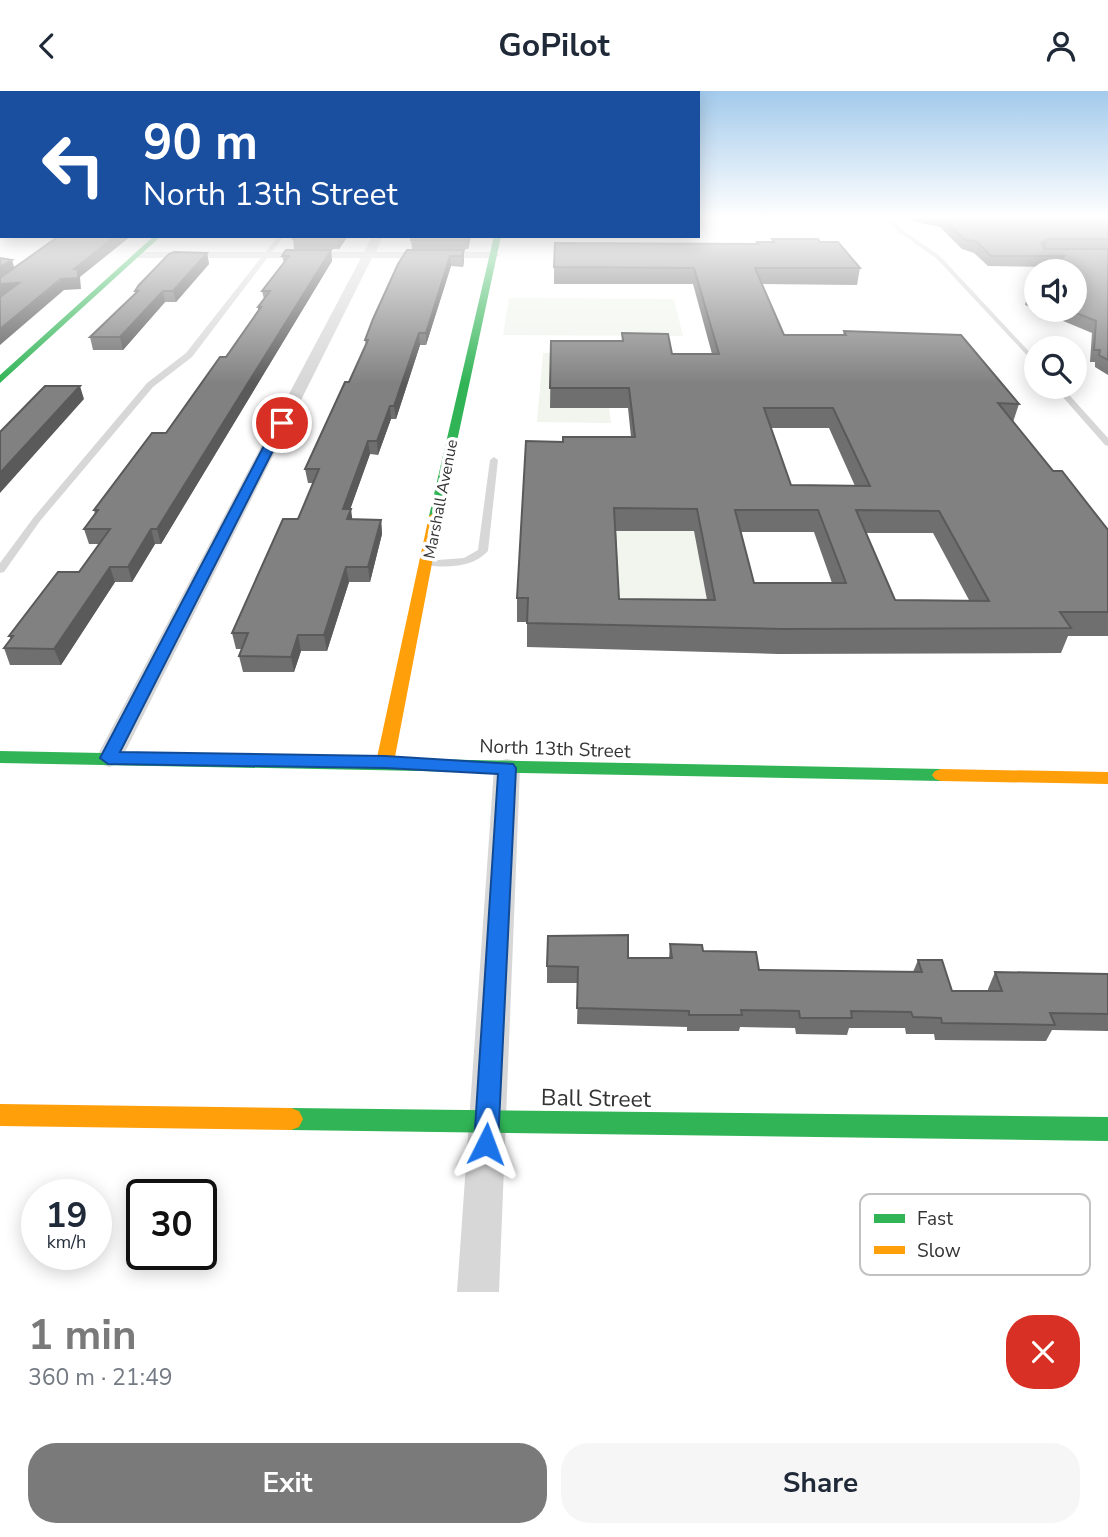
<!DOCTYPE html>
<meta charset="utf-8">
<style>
:root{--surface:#fff;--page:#f6f6f7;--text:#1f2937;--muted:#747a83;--accent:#7a7a7a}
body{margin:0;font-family:"Nunito Sans",sans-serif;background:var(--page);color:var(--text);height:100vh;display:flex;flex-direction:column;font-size:26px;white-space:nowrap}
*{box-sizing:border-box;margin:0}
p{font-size:23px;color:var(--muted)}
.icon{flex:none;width:38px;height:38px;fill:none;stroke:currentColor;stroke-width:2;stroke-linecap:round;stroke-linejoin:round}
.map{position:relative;height:1201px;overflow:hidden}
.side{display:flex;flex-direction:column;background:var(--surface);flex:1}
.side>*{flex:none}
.banner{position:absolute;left:0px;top:0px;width:700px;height:147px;box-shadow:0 4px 18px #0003;background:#1a4fa0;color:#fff;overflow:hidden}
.controls{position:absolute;left:1024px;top:168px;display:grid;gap:14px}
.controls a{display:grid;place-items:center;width:63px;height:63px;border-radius:50%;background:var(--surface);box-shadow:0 4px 18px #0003;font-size:35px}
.speed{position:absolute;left:21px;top:1088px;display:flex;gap:14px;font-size:35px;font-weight:700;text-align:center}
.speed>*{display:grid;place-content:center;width:91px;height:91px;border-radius:50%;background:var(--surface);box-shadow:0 4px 18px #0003;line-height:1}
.speed small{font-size:18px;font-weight:400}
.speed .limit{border:4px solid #111;border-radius:10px;background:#fff;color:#111}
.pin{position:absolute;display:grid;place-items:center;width:60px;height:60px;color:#fff;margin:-30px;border:4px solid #fff;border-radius:50%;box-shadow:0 2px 7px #0007}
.me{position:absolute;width:77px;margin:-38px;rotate:3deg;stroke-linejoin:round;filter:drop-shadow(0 0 5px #0008)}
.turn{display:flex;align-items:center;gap:24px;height:147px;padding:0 28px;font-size:32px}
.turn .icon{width:91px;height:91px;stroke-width:2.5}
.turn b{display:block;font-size:49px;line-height:60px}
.round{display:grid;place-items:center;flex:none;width:74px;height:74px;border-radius:28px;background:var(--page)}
.headline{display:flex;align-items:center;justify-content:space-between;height:119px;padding:0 28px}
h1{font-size:42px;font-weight:700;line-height:52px;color:var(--accent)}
.action{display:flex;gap:14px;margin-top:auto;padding:14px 28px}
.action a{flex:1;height:80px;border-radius:28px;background:var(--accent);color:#fff;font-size:28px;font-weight:700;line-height:80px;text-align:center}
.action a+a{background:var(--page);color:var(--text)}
header{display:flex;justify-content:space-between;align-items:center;height:91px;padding:0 28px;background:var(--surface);font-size:32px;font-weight:700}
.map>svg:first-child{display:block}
</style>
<header><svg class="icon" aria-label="back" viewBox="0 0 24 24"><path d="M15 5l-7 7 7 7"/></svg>GoPilot<svg class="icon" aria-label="person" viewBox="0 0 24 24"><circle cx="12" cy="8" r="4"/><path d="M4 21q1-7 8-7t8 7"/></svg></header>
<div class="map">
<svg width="1108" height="1201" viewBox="0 0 1108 1201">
<rect width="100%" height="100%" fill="#fff"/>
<!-- green -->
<path fill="#f1f5ed" d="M509,207l165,1 9,37 -180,-1z
M543,262h12l54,55 2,15 -74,-1z
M613,424l27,16h54l18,93 -94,-1z"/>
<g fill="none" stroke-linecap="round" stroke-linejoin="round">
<!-- lane -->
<path fill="#d7d7d7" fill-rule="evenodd" d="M883,125h6l12,13 39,27 96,103v6l-100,-107 -39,-27z
M0,142l2,3h2l-4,1z
M278,145h6l-92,121 -39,30 -113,134 -36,51 -4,1v-10l34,-46 113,-134 39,-30z
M1054,296h8l46,51v8l-3,-1z
M494,366l4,3 -10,91c-15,17 -43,17 -64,14v-4l40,-3 14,-8 12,-90z"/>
<!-- street -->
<path fill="#d7d7d7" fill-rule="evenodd" d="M372,145h11l-7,16h118l6,3 -6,3h-122l-250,500 -4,6 -9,3 -9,-3 -4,-6 265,-500h-224l-6,-3 6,-3h227z
M507,668l9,2 4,7 -21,524h-42l37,-524 4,-7z"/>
<!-- fast -->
<path fill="#30b455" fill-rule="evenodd" d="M154,145h7l-161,147v-8z
M494,145h7l-60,280 -6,4 -6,-4z
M0,660l941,18 6,2 3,4 -3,4 -6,2 -941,-18z
M291,1017l817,9v24l-817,-11 -8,-3 -4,-8 4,-8z"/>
<!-- slow -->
<path fill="#ff9f0a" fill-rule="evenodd" d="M0,125h2l-2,4z
M435,421l6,4 -47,246 -3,4h-12l-3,-4 53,-246z
M941,678l167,3v12l-167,-3 -6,-2 -3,-4 3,-4z
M0,1013l291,4 8,3 4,8 -4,8 -8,3 -291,-4z"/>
</g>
<!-- wall -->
<path fill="#6f6f6f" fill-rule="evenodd" d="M907,125h201v159l-13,-8v-5h-5l2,-29 -55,-23h37l-20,-43 -66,-1 -14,-13 -12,-4 -22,-22 -28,-6z
M348,145l-9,13h-45l-1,-10z
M471,145l-3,13h-56l-1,-9z
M772,148l48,3 40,26 -3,17 -95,-1 22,51h59l1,-4 175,73 -6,18 40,49 55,59v106h-40l-7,17 -283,1 -251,-7v-25h-10v-24l46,-156 68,-5 -3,-29h-78l1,-67h71v-8l50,21h40l-19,-70h-139v-17l203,-23v-2h15zM771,337h58l26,58 -64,-1zM616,440h78l13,69 -88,-1zM741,441h73l18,51h-78zM866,442h67l36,67h-74z
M331,159l1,11 -171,283h-6l-23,38h-17l-54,83h-51l-6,-17 7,-9 -2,-3 70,-64 20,-28h-10l-5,-15 11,-15 -1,-4 72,-77 60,-76 32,-46v-4l6,-8 -2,-8 22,-28 -2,-7z
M464,159v11l-1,6 -12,-1 -25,79h-6l-24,74h-5l-13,36 -8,-1 -20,55 2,10 29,1 1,14 -12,48h-21l-22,69h-26l-7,21h-51l-4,-16 3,-7h-6l-4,-16 66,-114 15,-36h-5l-3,-14 44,-87 17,-37 -1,-5 33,-76z
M207,162l2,11 -33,38h-11l-42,48h-30l-3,-13 46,-44 -1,-2z
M1036,194v24l-11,-4 3,-12z
M670,853l33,7 56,19 154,2 5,-12 34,31h36v-2l7,-17 113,2v57l-56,-1 -6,11 -111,-1 -1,-6h-28l-1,-6h-56l-2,7 -51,-1 -1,-6 -55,-1 -1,4h-52v-4l-110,-3 1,-41h-31v-17l81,-8h41z"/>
<!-- shaded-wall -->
<path fill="#5a5a5a" d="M116,145h15l-51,41 1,12 -17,1 -64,55v-16z
M340,145h8l-9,13 -1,-10z
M468,145h3l-3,13 -1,-9z
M1048,148l-3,10 -7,4 3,-10z
M331,159l1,11 -171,283 -4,-15z
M464,159v11l-1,6 -1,-11z
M207,162l2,11 -33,38 -3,-11z
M450,165l1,10 -25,79v-12z
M12,169l3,10 -15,11v-14z
M19,192l4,11 -23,2v-12z
M163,200l2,11 -42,48 -3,-13z
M419,242l1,12 -24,74 -2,-13z
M80,295l4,13 -84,94v-20z
M390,315l1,13 -13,36 -1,-14z
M368,350l2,13 -25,70 -2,-15z
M351,418l2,15 -6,-5z
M381,429l1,14 -12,48 -2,-15z
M151,438l4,15 -23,38 -4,-15z
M110,476l5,15 -54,83 -7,-16z
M346,476l3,15 -22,69 -3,-16z
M298,544l3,16 -7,21 -3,-15z"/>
<!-- building -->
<path fill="#818181" stroke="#5a5a5a" stroke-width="2" fill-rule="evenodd" d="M936,125h172v23h-60l-7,4 3,6h64v111l-9,-5 1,-5h-6l2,-29 -27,-11h5v-39h-25l15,-15h-73l-14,-14 -13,-3 -22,-22z
M59,145h57l-42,33 4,1v8l-17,1 -61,50v-32l19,-14 -19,1v-6z
M295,145h45l-2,3h-45z
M412,145h56l-1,4h-56z
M772,148h46l2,3h18l22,26h-105l29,67h62l-2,-4 117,4 58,69 -21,-1 55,68h9l46,59v82h-48l11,16 -289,1 -255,-6 1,-25h-11l9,-157 37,1v-5h72l-6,-49h-79l1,-47h72l-1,-8 46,1 4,20h47l-25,-86 -140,-1 1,-24 204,1 -2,-2h17zM764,317h69l37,78 -79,-1zM614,417l83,1 18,91 -96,-1zM735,419h83l28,73h-92zM856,419l83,1 50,90 -94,-1z
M286,159h45l-174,279h-6l-23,38h-18l-56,82 -50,-1 9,-12h-4l49,-64h21l31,-43h-26l14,-19h-4l58,-77h14l54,-76h6l35,-50h-3l12,-16h-8l27,-35h-7z
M407,159h57l-2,6h-12l-24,77h-7l-25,73h-4l-13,35h-9l-25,68h8l-4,10 34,1 -13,47h-22l-22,68h-26l-7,22 -52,-1 9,-23h-16l51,-114h15l21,-50h-14l40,-87h4l19,-42h-3l8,-21 25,-55z
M174,161l33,1 -34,38h-10l-43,46h-30l48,-46h-3l4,-6 30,-31z
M0,167l12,2 -12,7z
M1036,194v11l-8,-3z
M45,295h35l-80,87v-41z
M628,844v23h44l-2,-14 32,1 1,6 53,1 3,18 163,2 -4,-12h24l10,31h50l-7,-19 113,2v40l-58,-1 5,12 -113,-2 -1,-5 -28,-1 -2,-5 -60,-1 1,7h-52l-1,-7 -58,-1 1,5h-53v-4l-112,-3 1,-41 -31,-1 1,-30z"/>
<!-- sky -->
<linearGradient id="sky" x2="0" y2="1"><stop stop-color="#a3caec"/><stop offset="0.43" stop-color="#fff"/><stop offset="1" stop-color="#fff" stop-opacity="0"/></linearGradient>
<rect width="1108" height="293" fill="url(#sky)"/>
<!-- route -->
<path fill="#1a73e8" stroke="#114b97" stroke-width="2" d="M282,329l5,3 -167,329 265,4 128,8 3,4 -18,376 -3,9 -9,3 -9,-3 -3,-9 24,-370 -113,-6 -277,-4 -8,-6 176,-335z"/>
<g text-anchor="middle" stroke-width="7" stroke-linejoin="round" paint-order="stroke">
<!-- far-street labels -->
<g font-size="16" fill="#333" stroke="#fff">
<text transform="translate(440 408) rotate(-79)" y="6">Marshall Avenue</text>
</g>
<!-- street labels -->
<g font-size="19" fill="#333" stroke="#fff">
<text transform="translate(555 657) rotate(2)" y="7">North 13th Street</text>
</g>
<!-- near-street labels -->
<g font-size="23" fill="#333" stroke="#fff">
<text transform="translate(596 1007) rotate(1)" y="8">Ball Street</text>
</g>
</g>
<!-- legend -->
<rect x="860" y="1103" width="230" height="81" rx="10" fill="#fff" stroke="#c2c2c2" stroke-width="2"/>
<rect x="874" y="1123" width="31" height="9" fill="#30b455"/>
<rect x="874" y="1155" width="31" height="8" fill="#ff9f0a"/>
<g font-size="19" fill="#333">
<text x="917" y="1134">Fast</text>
<text x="917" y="1166">Slow</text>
</g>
</svg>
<div class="controls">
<a><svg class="icon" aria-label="sound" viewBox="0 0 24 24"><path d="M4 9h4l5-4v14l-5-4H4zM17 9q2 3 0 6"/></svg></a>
<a><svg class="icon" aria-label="search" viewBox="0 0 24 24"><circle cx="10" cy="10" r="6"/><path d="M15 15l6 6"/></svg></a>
</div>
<div class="speed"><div>19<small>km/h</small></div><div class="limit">30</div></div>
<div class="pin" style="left:282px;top:332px;background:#d93025"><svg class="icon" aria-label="arrive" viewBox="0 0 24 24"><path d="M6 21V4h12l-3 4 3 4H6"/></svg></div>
<svg class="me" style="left:486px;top:1053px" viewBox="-20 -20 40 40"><path d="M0-17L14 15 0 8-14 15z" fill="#1a73e8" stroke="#fff" stroke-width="4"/></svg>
<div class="banner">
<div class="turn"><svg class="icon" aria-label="left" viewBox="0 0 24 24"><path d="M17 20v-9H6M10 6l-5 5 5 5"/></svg><div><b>90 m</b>North 13th Street</div></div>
</div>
</div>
<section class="side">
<div class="headline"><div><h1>1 min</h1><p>360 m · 21:49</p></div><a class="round" style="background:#d93025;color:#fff"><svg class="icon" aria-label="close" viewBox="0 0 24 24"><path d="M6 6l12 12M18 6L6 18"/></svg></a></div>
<div class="action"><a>Exit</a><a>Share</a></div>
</section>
